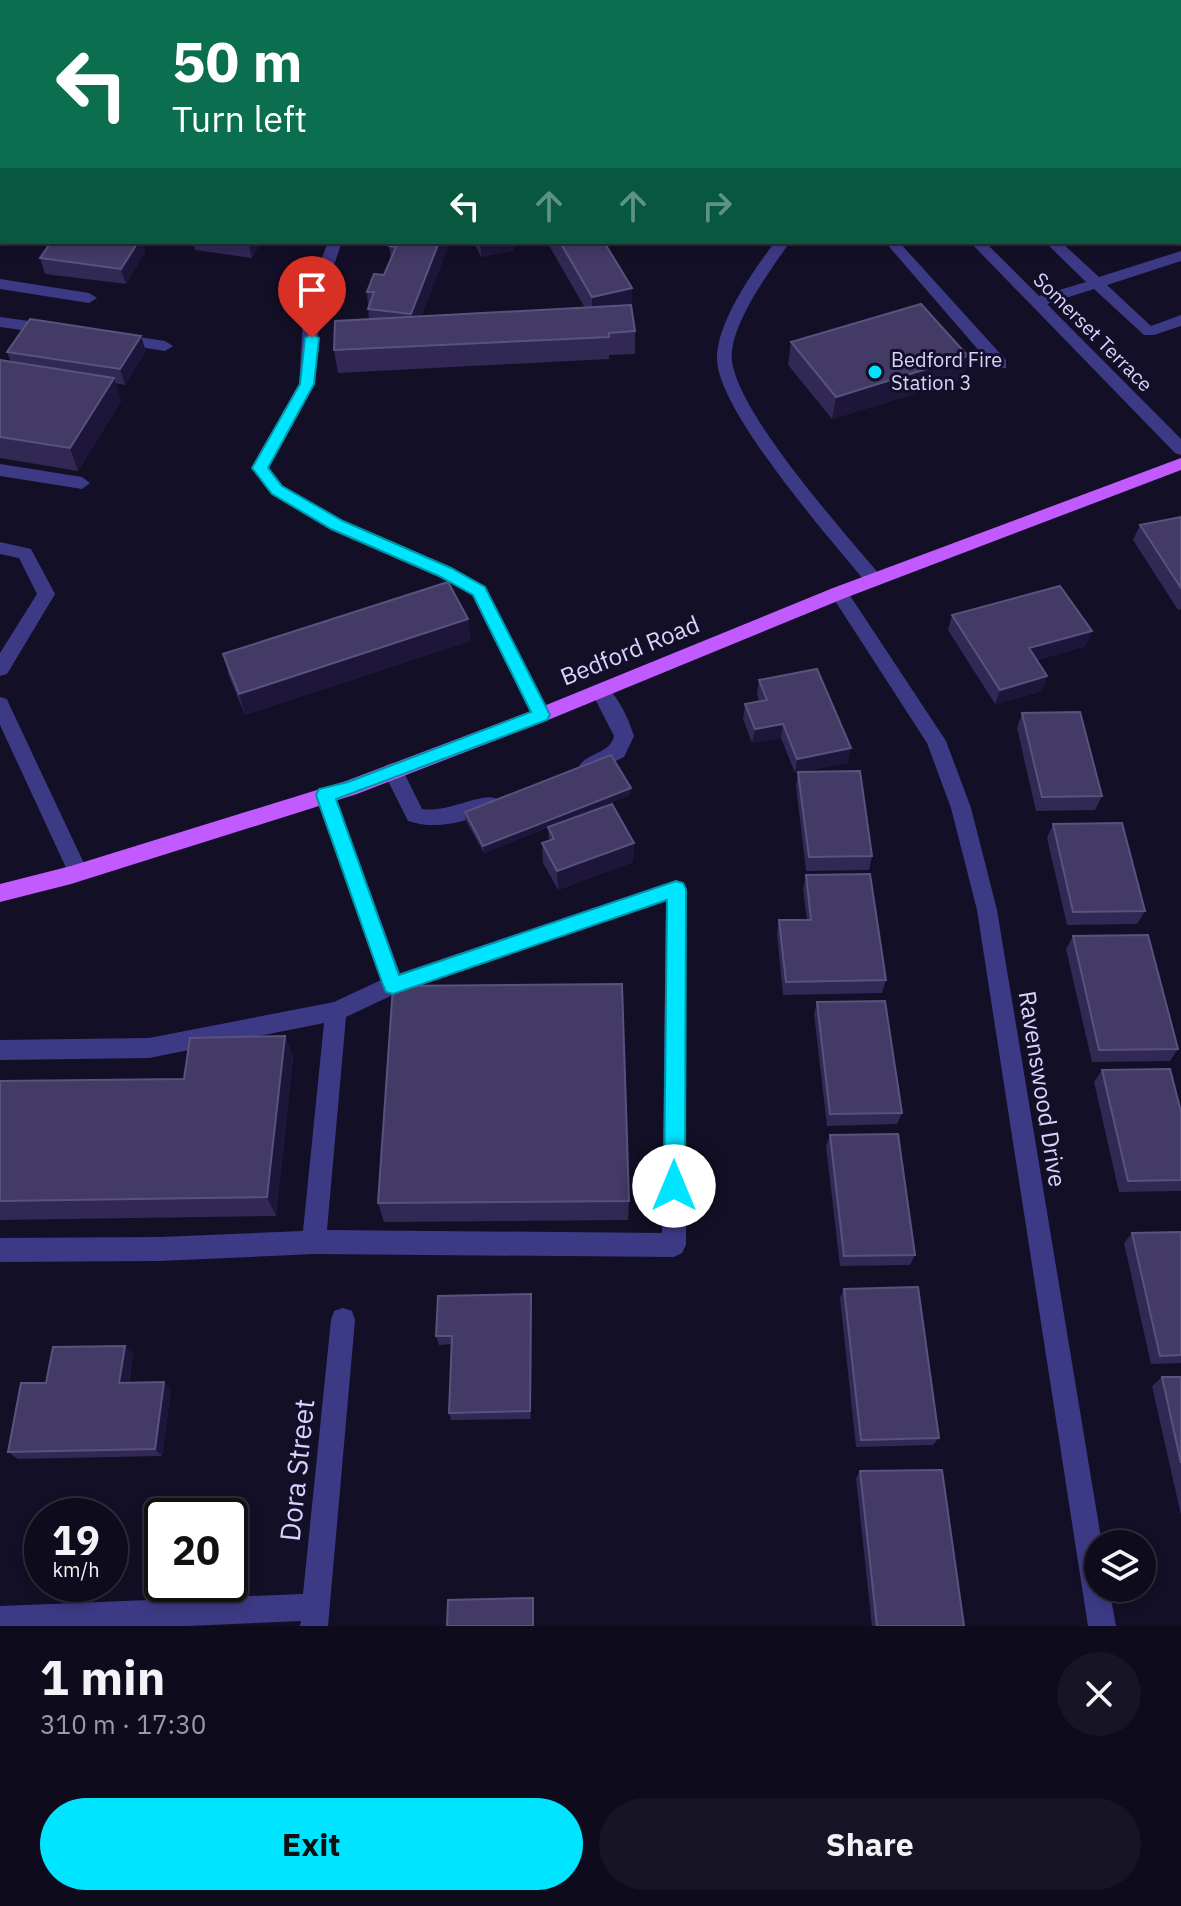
<!DOCTYPE html>
<meta charset="utf-8">
<style>
:root{--surface:#0e0b1c;--page:#171425;--text:#f1f3f6;--muted:#9b9ba3;--line:#2e2b3b;--accent:#00e5ff}
body{margin:0;font-family:"IBM Plex Sans",sans-serif;background:var(--page);color:var(--text);height:100vh;display:flex;flex-direction:column;font-size:30px;white-space:nowrap}
*{box-sizing:border-box;margin:0}
p{font-size:26px;color:var(--muted)}
.icon{flex:none;width:44px;height:44px;fill:none;stroke:currentColor;stroke-width:2;stroke-linecap:round;stroke-linejoin:round}
.map{position:relative;height:1626px;overflow:hidden}
.drawer{display:flex;flex-direction:column;background:var(--surface);flex:1}
.drawer>*{flex:none}
.top-card{position:absolute;left:0px;top:0px;width:1182px;height:244px;box-shadow:0 4px 12px #0003,0 0 0 2px var(--line);background:#0b6e4f;color:#fff;overflow:hidden}
.tools{position:absolute;left:1084px;top:1530px;display:grid;gap:16px}
.tools a{display:grid;place-items:center;width:72px;height:72px;border-radius:50%;background:var(--surface);box-shadow:0 4px 12px #0003,0 0 0 2px var(--line);font-size:40px}
.speed{position:absolute;left:24px;top:1498px;display:flex;gap:16px;font-size:40px;font-weight:700;text-align:center}
.speed>*{display:grid;place-content:center;width:104px;height:104px;border-radius:50%;background:var(--surface);box-shadow:0 4px 12px #0003,0 0 0 2px var(--line);line-height:1}
.speed small{font-size:20px;font-weight:400}
.speed .limit{border:4px solid #111;border-radius:12px;background:#fff;color:#111}
.pin{position:absolute;display:grid;place-items:center;width:68px;height:68px;color:#fff;margin:-82px -34px;border-radius:50% 50% 50% 0;rotate:-45deg;box-shadow:0 0 8px #0007}
.pin .icon{rotate:45deg}
.me{position:absolute;width:88px;margin:-44px;rotate:0deg;stroke-linejoin:round;filter:drop-shadow(0 0 6px #0008)}
.turn{display:flex;align-items:center;gap:28px;height:168px;padding:0 40px;font-size:36px}
.turn .icon{width:104px;height:104px;stroke-width:2.5}
.turn b{display:block;font-size:56px;line-height:68px}
.lanes{display:flex;align-items:center;height:76px;padding:0 40px;background:#0003;justify-content:center;gap:40px;direction:ltr}
.lanes .off{opacity:.35}
.round{display:grid;place-items:center;flex:none;width:84px;height:84px;border-radius:42px;background:var(--page)}
.summary{display:flex;align-items:center;justify-content:space-between;height:136px;padding:0 40px}
h1{font-size:48px;font-weight:700;line-height:60px}
.button{display:flex;gap:16px;margin-top:auto;padding:16px 40px}
.button a{flex:1;height:92px;border-radius:48px;background:var(--accent);color:#111;font-size:32px;font-weight:700;line-height:92px;text-align:center}
.button a+a{background:var(--page);color:var(--text)}
.map>svg:first-child{display:block}
</style>
<div class="map">
<svg width="1181" height="1626" viewBox="0 0 1181 1626">
<rect width="100%" height="100%" fill="#130f26"/>
<g fill="none" stroke-linecap="round" stroke-linejoin="round">
<!-- minor -->
<path fill="#3d3a85" fill-rule="evenodd" d="M19,0h12v2h-12z
M515,0h12v2h-12z
M807,0h12v2h-12z
M0,8h2v8h-2z
M2,54v9l-2,1v-9z
M0,164h2l-2,11z
M0,205h2v9h-2z
M328,242h14l-22,63 -5,79 -46,83 14,19 60,35 108,46 34,19 66,129 -3,5h-14l-62,-125 -33,-18 -108,-48 -60,-35 -19,-26 47,-84 5,-79z
M775,242h15c-19,27 -62,85 -58,119 7,54 111,170 148,214l3,5 -9,7 -6,-2c-35,-43 -154,-177 -151,-229 1,-35 37,-87 58,-114z
M885,242h14l107,118v8h-12z
M970,242h15l54,54 47,-14 -41,-40h16l38,35 82,-26v10l-74,24 44,41 30,-11v11l-27,9h-10l-50,-46 -47,15 134,135v16l-6,-2z
M0,279l89,14 8,5 -8,5 -89,-14z
M0,317l51,7 8,5 -8,5 -51,-7z
M119,334l46,7 8,5 -8,5 -52,-8v-8z
M0,464l82,13 8,6 -8,6 -82,-13z
M0,542l31,7 24,45 -48,80 -7,2v-23l37,-59 -18,-36 -19,-4z
M839,586l6,2 101,153 25,67 26,102 105,634h-4v44h11l7,38h-28l-111,-716 -26,-102 -24,-65 -97,-150z
M600,684c16,5 29,36 34,52l-10,21 -35,17 -7,-2 -3,-6c9,-14 31,-12 35,-30l-23,-45z
M0,697l7,2 2,5 79,168 -3,6 -7,3 -7,-3 -3,-6 -68,-147z
M393,763l7,2 22,44c25,4 58,-16 73,-11l3,6 -3,6c-29,11 -56,21 -87,11l-25,-50 3,-6z
M325,787l7,2 3,6 65,178 276,-93 7,3 3,6v356l-4,8 -8,4 -360,-3 -154,7 -160,1v-24l160,-1 143,-6 21,-208 -175,35 -149,2v-20l149,-2 185,-36 47,-22 -66,-185 3,-6zM666,901l-4,332 -335,-3 19,-213 53,-25z
M343,1308l9,3 3,9 -27,306h-28l1,-5 -114,5h-187v-20l303,-12 28,-274 3,-9z"/>
<!-- major -->
<path fill="#c25bff" fill-rule="evenodd" d="M1181,458v12l-336,128 -297,122 -191,74 -286,90 -71,18v-18l71,-18 275,-85 188,-71 299,-122z"/>
</g>
<!-- wall -->
<path fill="#312854" d="M689,0h65l-4,2h-57z
M51,242h92l2,10 -19,32 -81,-10 -5,-16z
M193,242h68l-9,16 -57,-8z
M450,242l-29,74 164,-8 -38,-66h57l28,65 3,24v23l-26,1v4l-271,14 -4,-23 35,-31 -2,-27 17,-17 7,-16 -2,-13z
M474,242h40v8l-33,7z
M791,342l172,37 -131,40 -44,-54z
M146,351l-21,34 -10,-2 6,18 -43,70 -78,-13v-98l11,2 -4,-10z
M1181,517v92l-3,1 -45,-70 7,-15z
M952,615l134,31 -50,14 11,16 -5,15 -47,13 -47,-74z
M468,619l2,22 -225,74 -16,-39 -6,-22z
M759,680l89,83 -48,9 72,84 -3,14 -63,1 -10,-85 2,-14 -3,1 -14,-35 -29,5 -9,-24 2,-15 14,-2 -2,-8z
M1022,713l80,83 -7,14 -59,1 -19,-83z
M631,788l-1,7 -146,58 -19,-34v-7z
M1053,824l92,87 -8,13 -70,1 -20,-87z
M548,827l86,16 -1,19 -75,28 -15,-27 -1,-20 7,-2z
M806,875l80,105 -4,13 -99,2 -6,-62 2,-13h28l-4,-31z
M1073,936l105,113 -8,12 -78,1 -26,-113z
M817,1002l85,111 -5,11 -70,2 -13,-112z
M285,1036l8,22 -17,158 -276,4v-139l184,-2z
M1102,1070l79,42v79l-62,1 -25,-110z
M830,1135l85,120 -5,10 -70,1 -14,-120z
M629,1201l-1,19 -244,2 -6,-19z
M1181,1232v131l-30,1 -27,-121 8,-10z
M844,1289l95,149 -6,7 -77,2 -16,-149z
M532,1303l-1,116 -80,1 -2,-7 2,-69 -12,1 -3,-9z
M133,1354l-4,29 42,7 -9,66 -144,3 -10,-7 38,-69z
M1162,1377h19v138l-29,-129z
M860,1471l104,155h-92l-16,-148z"/>
<!-- shaded-wall -->
<path fill="#1d163a" d="M353,0h13l-1,2h-13z
M727,0h27l-4,2h-26z
M138,242h5l2,10 -19,32 -5,-15z
M248,242h13l-9,16z
M439,242h11l-36,95 -3,-23z
M480,242h34v8l-33,7z
M632,288v22l-40,9v-22z
M141,336l5,15 -21,34 -5,-16z
M968,356l-5,23 -131,40 4,-22z
M114,378l7,23 -43,70 -8,-23z
M468,619l2,22 -225,74 -6,-21z
M1092,631l-6,15 -63,17 6,-15z
M1047,676l-5,15 -47,13 5,-14z
M783,724l-2,14 -29,5 3,-14z
M851,748l-3,15 -53,10 2,-14z
M631,788l-1,7 -146,58 -1,-7z
M634,843l-1,19 -75,28 -1,-19z
M285,1036l8,22 -17,158 -9,-19z
M531,1294l1,9 -1,116 -1,-8z
M125,1346l8,8 -6,37 -8,-8z
M164,1382l7,8 -9,66 -7,-7z"/>
<!-- building -->
<path fill="#433a66" stroke="#5a527e" stroke-width="2" d="M222,0h131l-1,2h-131z
M572,0h48v2h-48z
M1181,53v124h-1v-123z
M51,242h87l-17,27 -81,-11z
M391,242h48l-28,72 -43,-5 6,-17h-7l7,-18 10,1 12,-28 -7,-1z
M560,242h44l28,46 -40,9z
M921,304l47,52 -132,41 -45,-55z
M631,305l4,26 -26,2v4l-275,13 1,-29z
M30,319l111,17 -21,33 -113,-17z
M0,360l114,18 -44,70 -70,-11z
M1181,517v71l-41,-63z
M448,582l20,37 -229,75 -16,-40z
M1060,586l32,45 -63,17 18,28 -47,14 -48,-75z
M817,669l34,79 -54,11 -14,-35 -28,5 -10,-25 22,-4 -8,-20z
M1080,712l22,84 -60,1 -20,-84z
M611,755l20,33 -148,58 -18,-34z
M860,771l12,85 -63,1 -11,-85z
M612,804l22,39 -77,28 -15,-28 12,-4 -6,-12z
M1122,823l23,88 -72,1 -20,-88z
M870,874l16,106 -100,2 -7,-62h32l-5,-45z
M1148,935l30,114 -79,1 -26,-114z
M622,984l7,217 -251,2 15,-217z
M885,1001l17,112 -72,1 -13,-112z
M285,1036l-18,161 -267,4v-120l184,-2 6,-41z
M1170,1069l11,43v68l-53,1 -26,-111z
M898,1134l17,121 -71,1 -14,-121z
M1181,1232v123l-21,1 -28,-123z
M918,1287l21,151 -78,2 -17,-151z
M531,1294l-1,117 -81,2 3,-77h-16l2,-40z
M125,1346l-6,37 45,-1 -9,67 -147,3 13,-69h25l7,-36z
M1162,1377h19v86z
M942,1470l22,156h-87l-17,-155z
M533,1598v28h-86l1,-26z"/>
<!-- route -->
<path fill="#00e5ff" stroke="#0095a6" stroke-width="2" d="M312,334l7,4 -5,46 -46,84 14,18 61,35 108,47 34,19 65,128 -3,5 -211,79 63,176 277,-94 7,2 3,6 -1,297 -3,7 -8,3 -7,-3 -3,-7 3,-286 -274,94 -7,-2 -3,-7 -67,-190 3,-6 29,-7 183,-70 -58,-117 -34,-19 -108,-47 -59,-35 -20,-26 48,-84 5,-46z"/>
<!-- markers -->
<circle fill="#00e5ff" stroke="#130f26" stroke-width="3" cx="875" cy="372" r="8"/>
<g text-anchor="middle" stroke-width="6" stroke-linejoin="round" paint-order="stroke">
<!-- far-street labels -->
<g font-size="20" fill="#d9d4ff" stroke="#130f26">
<text transform="translate(1093 332) rotate(45)" y="7">Somerset Terrace</text>
</g>
<!-- far-poi labels -->
<g font-size="20" fill="#d9d4ff" stroke="#130f26" text-anchor="start">
<text x="891" y="367">Bedford Fire<tspan x="891" dy="23">Station 3</tspan></text>
</g>
<!-- street labels -->
<g font-size="24" fill="#d9d4ff" stroke="#130f26">
<text transform="translate(630 651) rotate(-22)" y="8">Bedford Road</text>
<text transform="translate(1042 1089) rotate(81)" y="8">Ravenswood Drive</text>
</g>
<!-- near-street labels -->
<g font-size="28" fill="#d9d4ff" stroke="#130f26">
<text transform="translate(297 1470) rotate(-84)" y="10">Dora Street</text>
</g>
</g>
</svg>
<div class="tools">
<a><svg class="icon" aria-label="layers" viewBox="0 0 24 24"><path d="M12 4l9 5-9 5-9-5zM3 14l9 5 9-5"/></svg></a>
</div>
<div class="speed"><div>19<small>km/h</small></div><div class="limit">20</div></div>
<div class="pin" style="left:312px;top:338px;background:#d93025"><svg class="icon" aria-label="arrive" viewBox="0 0 24 24"><path d="M6 21V4h12l-3 4 3 4H6"/></svg></div>
<svg class="me" style="left:674px;top:1186px" viewBox="-20 -20 40 40"><circle r="19" fill="#fff"/><path d="M0-13L10 11 0 6-10 11z" fill="#00e5ff"/></svg>
<div class="top-card">
<div class="turn"><svg class="icon" aria-label="left" viewBox="0 0 24 24"><path d="M17 20v-9H6M10 6l-5 5 5 5"/></svg><div><b>50 m</b>Turn left</div></div>
<div class="lanes"><svg class="icon" aria-label="left" viewBox="0 0 24 24"><path d="M17 20v-9H6M10 6l-5 5 5 5"/></svg><svg class="icon off" aria-label="ahead" viewBox="0 0 24 24"><path d="M12 20V5M6 11l6-6 6 6"/></svg><svg class="icon off" aria-label="ahead" viewBox="0 0 24 24"><path d="M12 20V5M6 11l6-6 6 6"/></svg><svg class="icon off" aria-label="right" viewBox="0 0 24 24"><path d="M7 20v-9h11M14 6l5 5-5 5"/></svg></div>
</div>
</div>
<section class="drawer">
<div class="summary"><div><h1>1 min</h1><p>310 m · 17:30</p></div><a class="round"><svg class="icon" aria-label="close" viewBox="0 0 24 24"><path d="M6 6l12 12M18 6L6 18"/></svg></a></div>
<div class="button"><a>Exit</a><a>Share</a></div>
</section>
